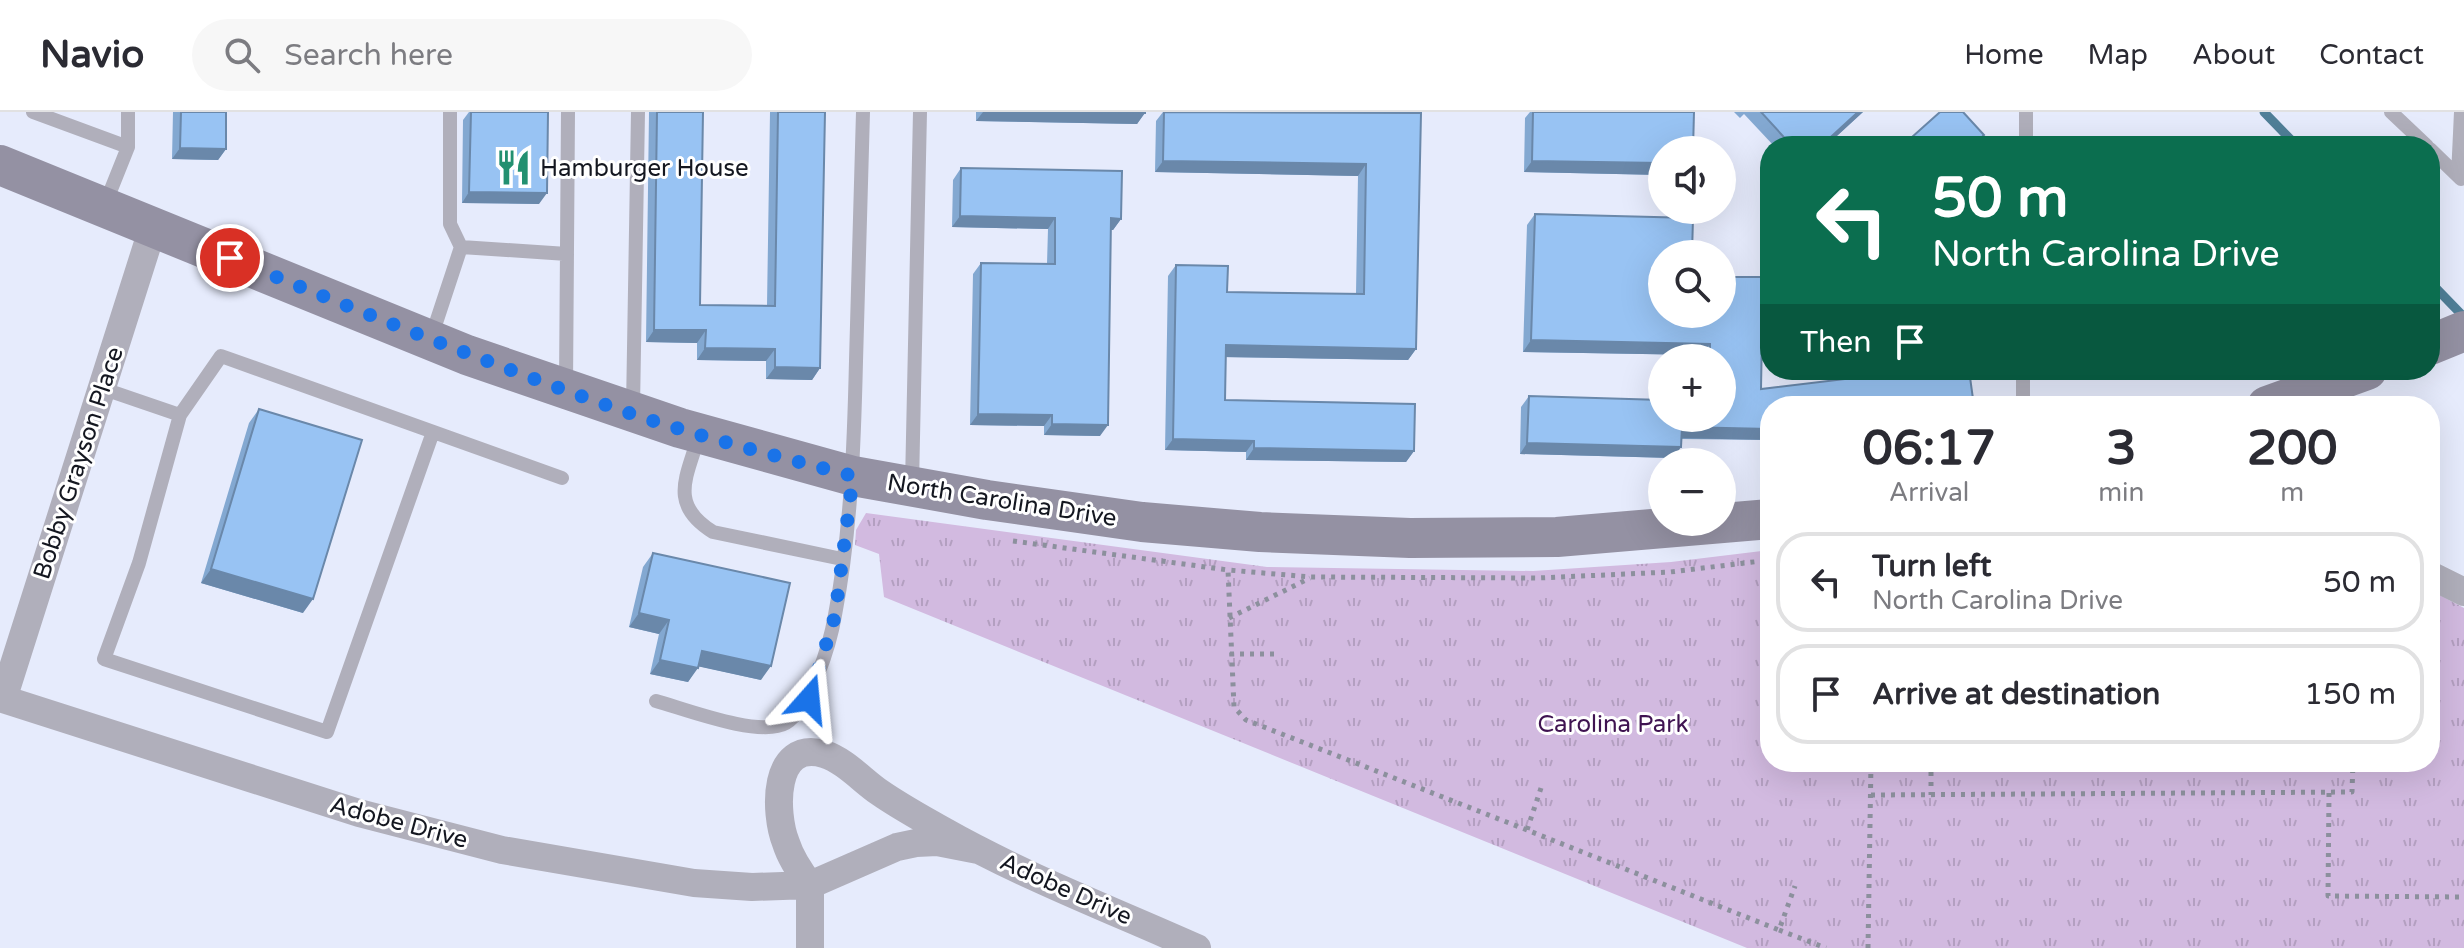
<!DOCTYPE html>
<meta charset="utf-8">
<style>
:root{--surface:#fff;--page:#f7f7f7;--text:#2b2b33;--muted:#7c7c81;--line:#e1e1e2}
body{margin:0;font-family:"Varela Round",sans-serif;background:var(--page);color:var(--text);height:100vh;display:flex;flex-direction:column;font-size:30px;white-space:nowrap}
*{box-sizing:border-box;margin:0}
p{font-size:26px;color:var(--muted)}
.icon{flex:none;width:44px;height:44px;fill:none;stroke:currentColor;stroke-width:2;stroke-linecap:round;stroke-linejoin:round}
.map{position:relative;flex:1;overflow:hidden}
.sheet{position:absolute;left:1760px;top:284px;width:680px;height:376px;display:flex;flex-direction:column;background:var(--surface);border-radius:32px;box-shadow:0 8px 32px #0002}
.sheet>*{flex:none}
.top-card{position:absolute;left:1760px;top:24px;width:680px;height:244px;border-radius:32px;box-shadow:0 8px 32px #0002;background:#0b6e4f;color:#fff;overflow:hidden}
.buttons{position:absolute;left:1648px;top:24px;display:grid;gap:16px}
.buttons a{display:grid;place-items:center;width:88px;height:88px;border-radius:50%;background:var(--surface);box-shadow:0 8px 32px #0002;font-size:40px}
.pin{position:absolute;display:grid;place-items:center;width:68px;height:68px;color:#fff;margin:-34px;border:4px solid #fff;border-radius:50%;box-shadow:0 2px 8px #0007}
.me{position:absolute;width:88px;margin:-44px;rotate:18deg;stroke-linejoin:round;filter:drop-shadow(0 0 6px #0008)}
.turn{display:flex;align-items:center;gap:28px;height:168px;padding:0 40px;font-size:36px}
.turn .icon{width:104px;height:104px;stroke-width:2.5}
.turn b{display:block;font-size:56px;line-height:68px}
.then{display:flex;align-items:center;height:76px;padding:0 40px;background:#0003;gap:16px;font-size:30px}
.eta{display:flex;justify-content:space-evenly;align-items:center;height:136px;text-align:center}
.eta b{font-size:48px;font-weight:800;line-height:56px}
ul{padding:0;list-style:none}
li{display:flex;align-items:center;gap:24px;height:100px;margin:0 16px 12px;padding:0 24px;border:4px solid var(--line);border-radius:32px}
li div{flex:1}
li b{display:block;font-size:30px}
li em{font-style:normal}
header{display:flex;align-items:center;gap:48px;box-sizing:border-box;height:112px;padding:0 40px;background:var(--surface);border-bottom:2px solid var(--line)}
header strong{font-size:38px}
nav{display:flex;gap:44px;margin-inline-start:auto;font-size:28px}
.search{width:560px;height:72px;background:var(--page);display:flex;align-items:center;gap:20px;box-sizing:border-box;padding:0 28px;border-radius:44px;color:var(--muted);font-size:30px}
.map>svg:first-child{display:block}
</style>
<header>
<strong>Navio</strong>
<div class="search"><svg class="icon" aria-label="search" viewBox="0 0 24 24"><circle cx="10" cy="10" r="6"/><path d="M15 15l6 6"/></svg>Search here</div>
<nav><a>Home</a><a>Map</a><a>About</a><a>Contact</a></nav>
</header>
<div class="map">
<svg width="2464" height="836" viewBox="0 0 2464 836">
<defs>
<pattern id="park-tufts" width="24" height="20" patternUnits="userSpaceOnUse" patternTransform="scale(2)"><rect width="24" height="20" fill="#d2bae0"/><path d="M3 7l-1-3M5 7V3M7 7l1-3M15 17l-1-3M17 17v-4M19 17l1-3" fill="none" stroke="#b39fc0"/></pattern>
</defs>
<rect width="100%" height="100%" fill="#e6ebfc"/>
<!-- park -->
<path fill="url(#park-tufts)" d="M866,401l401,54 266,4 138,-9 99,-12v212h660v-172l34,18v340h-717l-863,-351 -5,-43 -24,-9 1,-15z"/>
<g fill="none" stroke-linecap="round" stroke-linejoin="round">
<!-- stream -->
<path stroke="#507f98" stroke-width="9" d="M2264,0l33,34
M2430,170l34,35"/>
<!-- path -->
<path stroke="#8c909d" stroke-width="5" stroke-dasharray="4 6" stroke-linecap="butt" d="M1013,429l215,29
M1229,506l81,-40
M1230,542h44
M1931,650v33
M1541,676l-14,42 252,100 16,-44
M2329,681l-1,103 136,1
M1871,683l481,-3 1,-30
M1527,718l-281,-110 -12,-13 -6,-137 83,7 227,1 132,-6 100,-12
M1779,818l47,18
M1868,836l3,-186"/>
<!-- lane -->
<path stroke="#b0afbb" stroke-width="14" d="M33,0l95,35
M450,0v112l11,23 106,7
M2391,0l36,34
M2026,34v-34
M2430,37l31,30
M2458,64l3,-64
M104,95l24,-60v-35
M431,226l30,-91
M566,274l2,-274
M101,276l79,27 -41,148 -35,96 223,73 106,-300
M2023,294v-36
M633,296l5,-296
M180,303l41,-59 341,122
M699,323c-12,42 -31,69 14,97l129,27
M912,372l8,-372
M656,589c29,8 104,37 130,22 25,-15 44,-79 49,-108 16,-83 19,-169 21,-254 3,-83 5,-166 7,-249"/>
<!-- street -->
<path stroke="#b0afbb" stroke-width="28" d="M2430,463l34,17
M0,586l359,115 143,37 192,33 58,4 58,-2 87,-38 19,-4 21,-1 41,8
M3,587l150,-472
M810,773c-10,-13 -19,-26 -24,-42 -12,-30 -14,-104 38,-89 20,6 39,27 55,38 20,14 42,26 63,38 81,46 170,80 255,118
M810,773v63"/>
<!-- secondary -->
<path stroke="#9491a3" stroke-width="40" d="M0,53l467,190 213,73 173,48 134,24 155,22 118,10 150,6 147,-1 213,-18
M2430,233l34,-14
M2267,294l100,-36"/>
</g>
<!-- wall -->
<path fill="#83a8d1" d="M173,0h53v37l-8,11 -46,-1z
M469,0h79l-9,92 -77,-1 1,-83z
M649,0h54l-3,193 67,1 3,-194h55l-5,256 -8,12 -46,-1v-18l-69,-1v-17l-51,-1z
M976,0h169l-8,12 -161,-3z
M1163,0l258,1 -5,236 -8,11 -182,-3 -1,43 189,51 -8,11 -160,-2v-8l-81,-2 3,-174 8,-11 51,27 129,2 2,-118 -203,-4 1,-51z
M1530,0h164l-32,38v25l-138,-3 1,-54z
M1734,0h129l-37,34h-52l-30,-32 -4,4z
M961,56l160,51 -8,11h-2l-11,206 -56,-1v-9l-74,-1 3,-151 8,-11 66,1 1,-35 -96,-2 1,-47z
M1535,102l127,100 108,-37v65l-8,1 -1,46 9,17v34l-89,-1v8l-8,11 -153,-4 1,-47 8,-11 193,22v-60h-20v-3l-179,-3 4,-127z
M259,297l44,204 -102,-30 48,-160z
M653,441l108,127 -63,-14 -10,16 -38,-8 9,-40 -30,-7 14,-60z"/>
<!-- shaded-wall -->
<path fill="#6a88aa" d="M983,0h100l62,1 -8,11 -161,-3z
M1858,0h5l-37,34h-5z
M180,36l46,1 -8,11 -46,-1z
M1163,49l203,3 -8,12 -203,-4z
M1532,49l130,2v12l-138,-3z
M469,80l78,1 -8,11 -77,-1z
M960,104l95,2 -7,11 -96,-2z
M1111,106l10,1 -8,11h-10z
M654,218h52l-9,13 -51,-1z
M1762,220h8v10l-16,2z
M1531,228l179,4 -8,11 -179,-3z
M1226,233l190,4 -8,11 -189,-3z
M705,236l70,1 -9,12 -69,-1z
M775,255l45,1 -8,12 -46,-1z
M978,302l74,1 -8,11 -74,-1z
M1052,312l56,1 -8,11 -56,-1z
M1682,315l88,2v11l-96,-2z
M1173,327l81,2 -8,11 -81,-2z
M1527,331l154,4 -8,11 -153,-4z
M1254,336l160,3 -8,11 -160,-2z
M211,457l102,30 -10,14 -102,-30z
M639,501l30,7 -10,14 -30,-7z
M702,539l69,15 -10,14 -69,-15z
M660,548l38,8 -10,14 -38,-8z"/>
<!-- building -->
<path fill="#98c3f3" stroke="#6a88aa" stroke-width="2" d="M181,0h45v37l-46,-1z
M471,0h77l-1,81 -78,-1z
M657,0h46l-3,193 75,1 3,-194h47l-5,256 -45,-1v-18l-70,-1 1,-18h-52z
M1083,0h62v1z
M1164,0l257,1 -5,236 -190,-4 -1,55 190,4 -1,47 -160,-3v-7l-81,-2 3,-174 52,1 -1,26 137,2 2,-130 -203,-3z
M1533,0h161l-1,38h-31v13l-130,-2z
M1761,0h97l-37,34h-29z
M1940,0h23l21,23 -11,11h-71z
M961,56l161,3 -1,48 -10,-1 -3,207 -56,-1v-9l-74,-1 3,-151 74,1v-46l-95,-2z
M1535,102l158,4 -1,36h-30v60h60v-37h48v55h-8l-1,57 159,-19h49l5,36h-204v23l-88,-2 -1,20 -154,-4 2,-47 133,4v18h60v-60h-12v-14l-179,-4z
M259,297l103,31 -49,159 -102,-30z
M653,441l137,30 -19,83 -69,-15 -4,17 -38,-8 9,-40 -30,-7z"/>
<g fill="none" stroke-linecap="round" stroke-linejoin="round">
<!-- route -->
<path stroke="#1a73e8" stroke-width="14" stroke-dasharray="0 25.2" d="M230,146c124,51 247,101 373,146 81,29 166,50 250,72l-18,140 -26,83"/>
</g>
<!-- icons -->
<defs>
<symbol id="restaurant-bare" viewBox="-9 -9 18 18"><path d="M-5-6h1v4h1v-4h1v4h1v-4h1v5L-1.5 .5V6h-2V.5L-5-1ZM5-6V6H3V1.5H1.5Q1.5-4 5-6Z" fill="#239070" stroke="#fff" stroke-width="2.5" paint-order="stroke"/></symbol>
</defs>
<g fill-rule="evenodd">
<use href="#restaurant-bare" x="488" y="30" width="51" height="51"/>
</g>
<g text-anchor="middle" stroke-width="6" stroke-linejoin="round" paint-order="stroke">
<!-- poi labels -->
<g font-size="24" fill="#141720" stroke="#fff" text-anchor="start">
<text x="540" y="64">Hamburger House</text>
</g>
<!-- street labels -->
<g font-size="24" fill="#141720" stroke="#fff">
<text transform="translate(78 351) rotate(-72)" y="8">Bobby Grayson Place</text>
<text transform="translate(1002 388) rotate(9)" y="8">North Carolina Drive</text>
<text transform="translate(399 710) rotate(15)" y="8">Adobe Drive</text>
<text transform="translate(1066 777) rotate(24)" y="8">Adobe Drive</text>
</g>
<!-- park labels -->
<g font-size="24" fill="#3f1351" stroke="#fff">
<text x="1613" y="620">Carolina Park</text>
</g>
</g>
</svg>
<div class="buttons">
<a><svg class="icon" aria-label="sound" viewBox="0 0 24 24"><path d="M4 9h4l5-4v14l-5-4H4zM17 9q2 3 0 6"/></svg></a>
<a><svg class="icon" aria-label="search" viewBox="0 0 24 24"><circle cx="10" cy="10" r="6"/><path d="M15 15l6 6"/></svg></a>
<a>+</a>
<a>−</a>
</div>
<div class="pin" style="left:230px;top:146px;background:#d93025"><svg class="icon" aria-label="arrive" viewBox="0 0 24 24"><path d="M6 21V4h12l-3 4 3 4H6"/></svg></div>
<svg class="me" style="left:809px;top:587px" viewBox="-20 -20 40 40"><path d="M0-17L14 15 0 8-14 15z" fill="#1a73e8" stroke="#fff" stroke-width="4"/></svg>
<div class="top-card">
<div class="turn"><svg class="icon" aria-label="left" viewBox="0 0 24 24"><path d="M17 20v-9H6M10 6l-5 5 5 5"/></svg><div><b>50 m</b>North Carolina Drive</div></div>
<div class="then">Then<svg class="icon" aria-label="arrive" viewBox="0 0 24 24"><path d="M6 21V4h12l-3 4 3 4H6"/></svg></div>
</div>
<section class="sheet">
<div class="eta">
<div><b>06:17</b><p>Arrival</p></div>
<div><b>3</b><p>min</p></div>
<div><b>200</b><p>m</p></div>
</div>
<ul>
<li><svg class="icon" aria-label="left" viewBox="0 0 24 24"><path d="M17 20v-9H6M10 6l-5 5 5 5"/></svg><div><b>Turn left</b><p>North Carolina Drive</p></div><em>50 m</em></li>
<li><svg class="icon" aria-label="arrive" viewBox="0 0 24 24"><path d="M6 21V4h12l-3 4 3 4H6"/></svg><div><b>Arrive at destination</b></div><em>150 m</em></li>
</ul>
</section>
</div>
